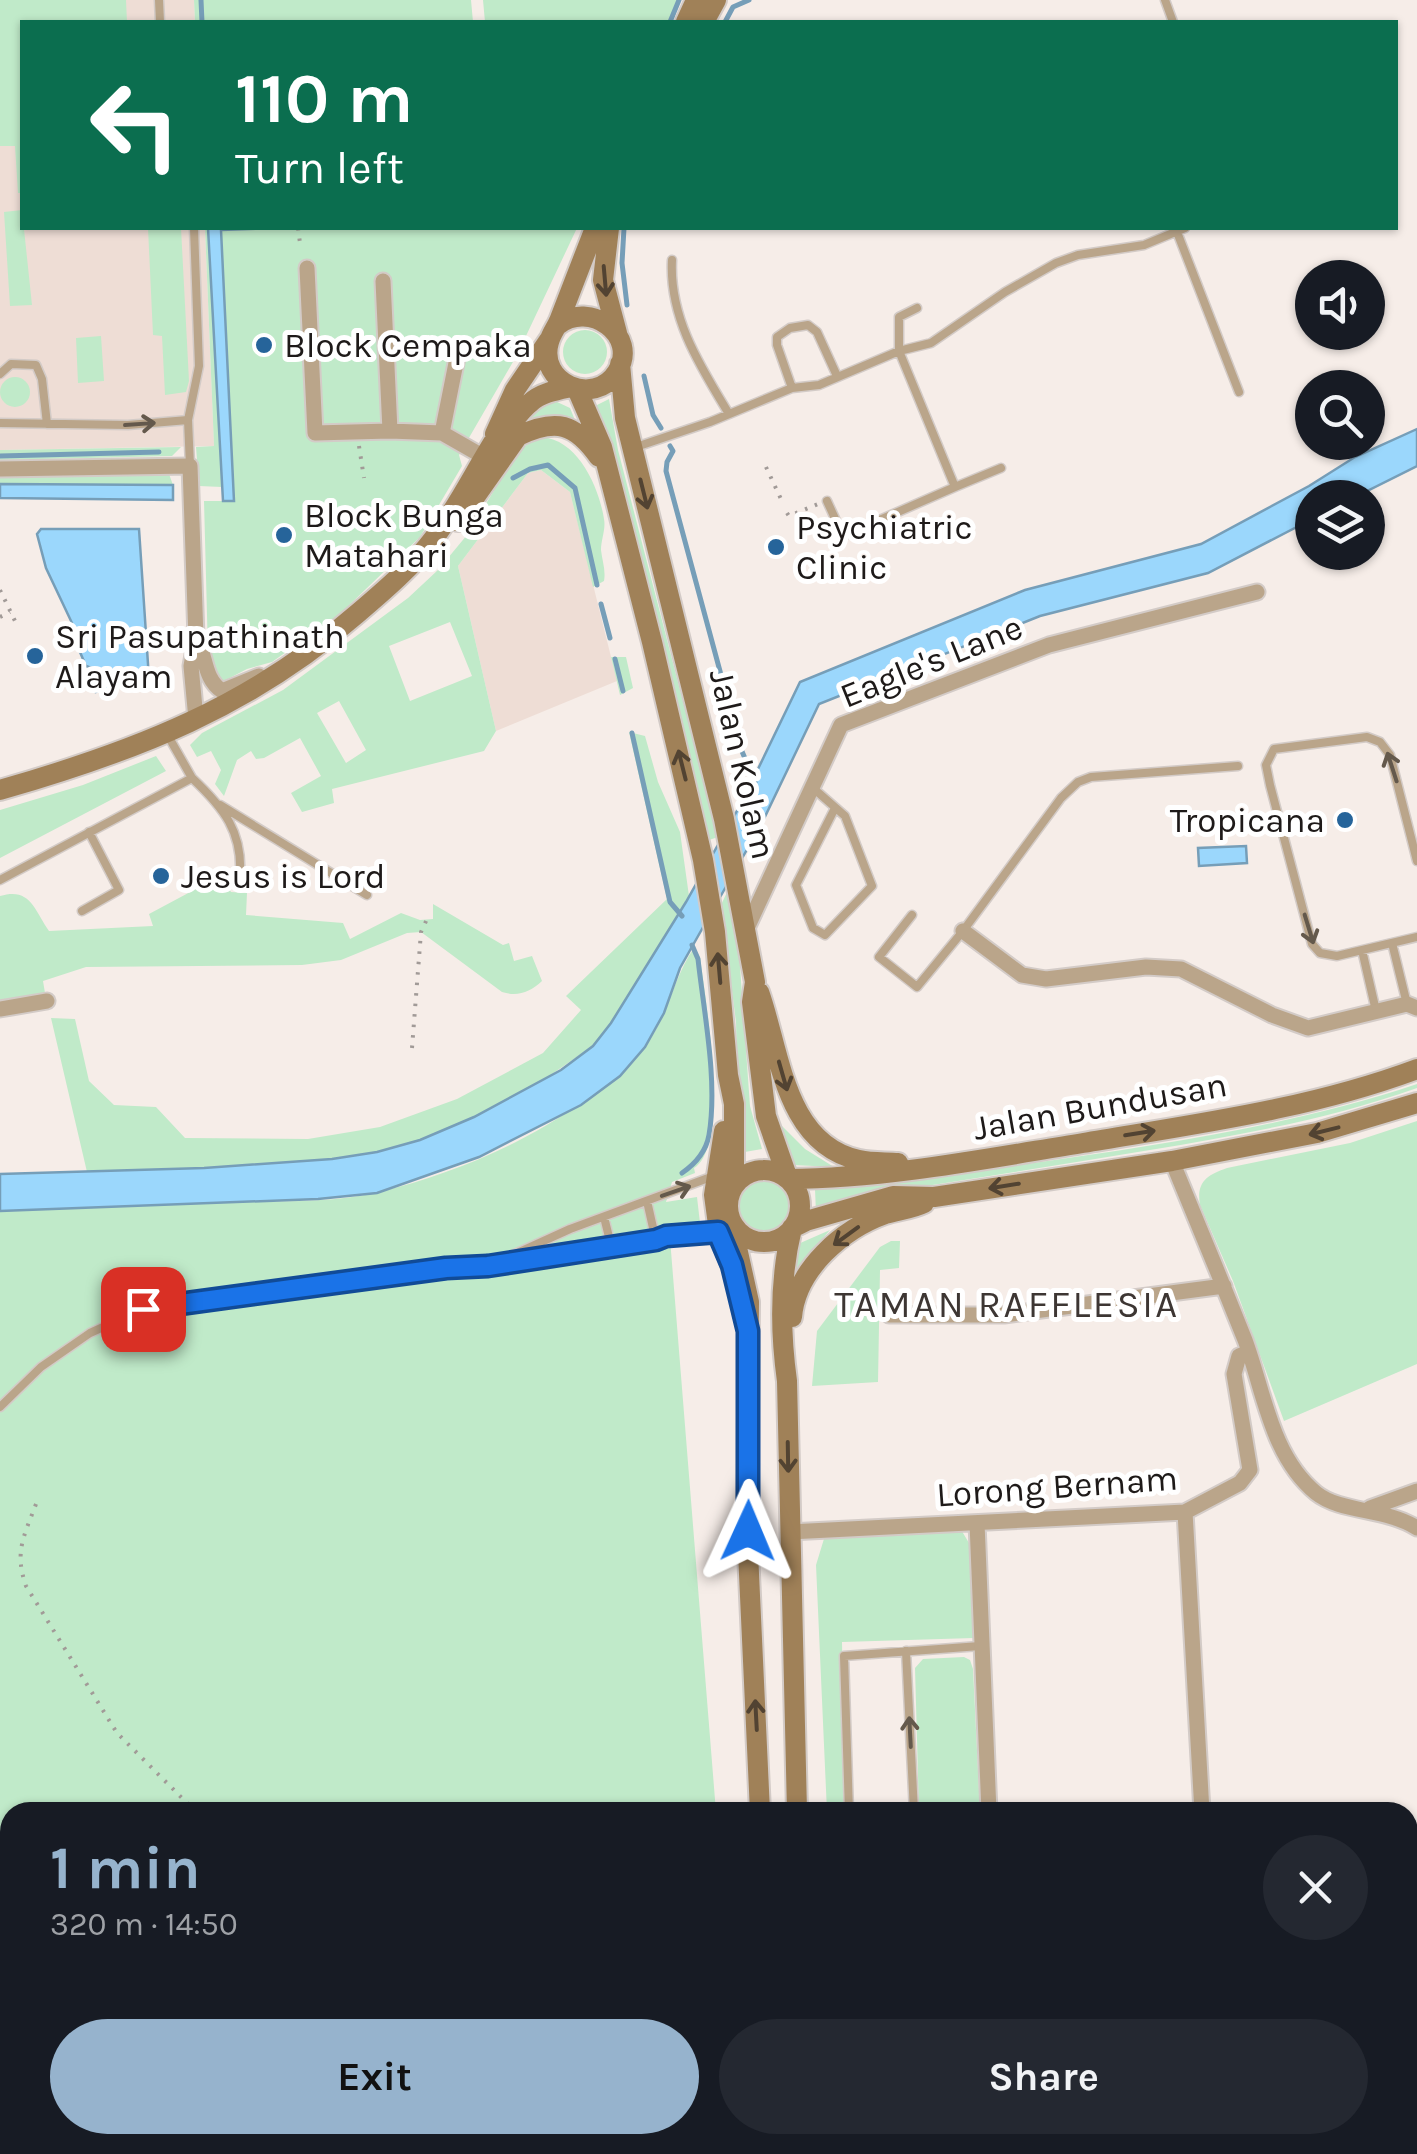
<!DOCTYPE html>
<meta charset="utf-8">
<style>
:root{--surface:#171b24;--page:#242831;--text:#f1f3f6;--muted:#9ea1a6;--accent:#96b3cd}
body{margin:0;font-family:Karla,sans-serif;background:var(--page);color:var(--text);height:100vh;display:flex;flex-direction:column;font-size:38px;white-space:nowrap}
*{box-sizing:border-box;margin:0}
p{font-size:32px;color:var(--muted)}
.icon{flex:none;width:55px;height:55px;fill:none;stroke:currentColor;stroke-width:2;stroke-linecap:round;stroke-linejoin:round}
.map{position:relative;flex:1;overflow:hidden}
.panel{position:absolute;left:0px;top:1802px;width:1418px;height:352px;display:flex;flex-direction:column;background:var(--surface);border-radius:30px 30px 0 0;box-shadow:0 2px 8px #0004}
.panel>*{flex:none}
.guide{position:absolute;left:20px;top:20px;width:1378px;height:210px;border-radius:0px;box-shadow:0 2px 8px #0004;background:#0b6e4f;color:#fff;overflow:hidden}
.tools{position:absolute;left:1295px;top:260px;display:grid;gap:20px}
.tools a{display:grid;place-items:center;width:90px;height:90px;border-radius:50%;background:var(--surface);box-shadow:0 2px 8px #0004;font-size:50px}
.pin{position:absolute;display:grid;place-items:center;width:85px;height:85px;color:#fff;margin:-42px;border-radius:20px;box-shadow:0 5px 15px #0006}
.me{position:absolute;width:110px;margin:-55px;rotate:1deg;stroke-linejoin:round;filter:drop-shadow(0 0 8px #0008)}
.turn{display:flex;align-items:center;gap:35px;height:210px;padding:0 50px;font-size:45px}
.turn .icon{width:130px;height:130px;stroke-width:2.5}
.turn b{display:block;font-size:70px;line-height:85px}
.round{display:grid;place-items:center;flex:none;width:105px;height:105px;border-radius:52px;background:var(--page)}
.headline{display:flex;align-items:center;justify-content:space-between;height:170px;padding:0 50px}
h1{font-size:60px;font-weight:700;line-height:75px;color:var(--accent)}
.cta{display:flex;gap:20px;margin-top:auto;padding:20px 50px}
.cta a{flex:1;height:115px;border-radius:60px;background:var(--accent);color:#111;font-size:40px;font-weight:700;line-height:115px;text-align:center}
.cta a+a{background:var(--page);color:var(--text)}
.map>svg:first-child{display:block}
</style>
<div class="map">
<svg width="1417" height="2154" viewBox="0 0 1417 2154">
<rect width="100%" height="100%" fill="#f6ede8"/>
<!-- built -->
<path fill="#eeddd5" d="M0,0h194l1,22h-173v206h183l9,218 -214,4z
M541,470l29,22 47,189 -121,50 -38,-165 70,-93z"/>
<!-- green -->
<path fill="#c0eac9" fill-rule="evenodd" d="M0,0h126l1,22h-105v171h-4l-3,-47h-15z
M194,0h277l2,22h-278z
M483,0h194l-9,22h-183z
M22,210l10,95 -22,1 -6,-94z
M148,228h33l8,153 -3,11 -21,3 -3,-59 -9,-1z
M205,228h3l14,259 -23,-1 -3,-39 18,-1z
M272,228h305l-60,127 -58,100 3,11 -42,71 -80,77 -68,48 -25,7 -27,14 -12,-30 -4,-152h30l-13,-271z
M563 352a22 22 0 1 1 44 0a22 22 0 1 1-44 0Z
M101,336l3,45 -26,2 -2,-45z
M0 392a15 15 0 1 1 30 0a15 15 0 1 1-30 0Z
M609,399l9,51 100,387 -9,3 -35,-154 -61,-235 -18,-45z
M555,401l15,7 7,17c-22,-11 -39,-11 -60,3l28,-25z
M542,437c36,3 57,50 62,82 2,10 -3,21 -3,31 1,10 5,20 3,31l-11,6 -23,-95 -29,-22 -13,3 -70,93 38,165 -12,20 -152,38 2,14 -32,9 -11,-19 30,-17 -21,-38 -36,20 -8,1 -5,-8 -14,9 -13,36 -9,-12 6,-14 -10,-19 -14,6 -7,-12 12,-12 81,-43 125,-92 30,-28 29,-35 52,-86zM450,622l22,54 -62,25 -21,-55zM339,701l27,49 -20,13 -29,-50z
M181,447l-9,9 -172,4v-10z
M169,474l4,11 -173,-1v-6z
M611,657h15l7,31 -13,7z
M629,732l16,4 13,46 22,50 9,64 -78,127 -18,23 -69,47 -50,24 -54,23 -43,12 -45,7 -128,9 -117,4 -36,-154 24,1 14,62 25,24 42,2 29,31 123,1 72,-12 77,-28 86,-46 38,-43 -15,-14 101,-97z
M156,756l10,15 -166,87v-48l83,-25z
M222,875l9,17 16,1 -1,22 97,8 7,16 51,-26 19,7 13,-1v-15l70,41 6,-2 5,18 18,-5 10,25c-12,11 -24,16 -40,11l-81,-60 -14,1 -66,27 -39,5 -216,2 -43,14 2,12 -45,9v-106c30,-9 34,13 49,35l104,-5 -4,-12z
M728,890l11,62 11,154 12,43 -23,4 -3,-131 -15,-117z
M694,948l6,9c5,40 31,188 -6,211l1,5 -23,9 -6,20 31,-5 3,26 -31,3 47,586h-706v333h408v9h-418v-943c78,-3 157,-6 235,-9 47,-1 98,1 144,-10 95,-23 197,-70 263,-143 26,-28 30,-70 52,-101z
M1417,1084v4c-87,31 -177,47 -267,62 -96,16 -191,31 -287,46l-47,17 -1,-24c71,-1 142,-15 212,-25 131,-19 265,-38 390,-80z
M1417,1121v243l-133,57 -51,-140 -33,-76c-4,-23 7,-30 27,-37l123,-25z
M779,1123l26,26 29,18 -41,-2z
M737 1208a27 27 0 1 1 54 0a27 27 0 1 1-54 0Z
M830,1230l-40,47 8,-33z
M891,1241h9l-1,27 -19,2 -2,112 -66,4 5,-55 63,-84z
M960,1528l9,15 5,95 -132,4 3,170h-18l-11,-247 11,-36z
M964,1657l6,3 3,9 7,143h-61l-4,-144 8,-9z
M837,2145h161v9h-161z"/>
<!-- water -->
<path fill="#9bd7fc" stroke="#769eb8" stroke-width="2.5" d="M208,228h64l-51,2 13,271h-11z
M1417,429v37l-62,31 -43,1v21l-104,54 -168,43 -221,88 -57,119 -82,145 -16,45 -19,34 -25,29 -39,29 -102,52 -102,36 -59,6 -318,12v-37l204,-6 128,-9 45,-7 43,-12 54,-23 87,-47 32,-24 18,-23 75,-121 57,-102 57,-118 225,-92 176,-46 108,-58 46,-29z
M0,484l173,1v15l-173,-2z
M41,529h98l10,150 -53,13 -2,-23 -8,-3 -16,-37 2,-6 -26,-55 -9,-34z
M1246,846l1,17 -48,3 -1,-18z
M0,1980l10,19v146h57l9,9h-76z"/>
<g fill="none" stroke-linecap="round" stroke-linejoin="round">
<!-- stream -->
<path stroke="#769eb8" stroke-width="5" d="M201,0l1,22
M670,22l9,-22
M725,22l8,-15 16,-7
M624,228l-2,35 5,42
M644,376l9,39 8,13
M670,446l3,5 -6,11 -1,9 75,278 14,33
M0,456l159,-4
M513,478l17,-9 18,-4 27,23 22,97
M601,604l9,34
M615,659l8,32
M632,733l38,169 12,14
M682,1173c13,-9 24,-21 27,-38 9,-54 -5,-121 -11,-176l-6,-14"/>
<defs>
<path id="lane" d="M159,0l1,22
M1165,0l8,22
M1177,232l62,160
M672,260c-3,58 28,106 57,154
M917,308l-18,9v34l56,136 46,-19
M0,374l11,-10 25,1 6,14 5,45
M792,388l-15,-43v-8l13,-9 18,-3 9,7 20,44
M188,420l11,-54 -5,-138
M0,423l128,2 60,-5 2,46
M636,447l74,-25 82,-34 27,-3 80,-34 32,-8 74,-51 51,-29 22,-8 66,-10 41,-17
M827,501l16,35 112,-49
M192,778c32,30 51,54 48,99
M813,788l32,28 27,70 -47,49 -12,-7 -17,-43 39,-77
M220,805l147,90
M1417,861l-27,-106 -10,-13 -13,-5 -93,12 -8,16 4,20 42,159 8,9 17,3 80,-19
M0,880l192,-102 -25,-44
M82,911l37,-21 -30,-58
M912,915l-33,42 38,30 46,-56 98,-133 17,-16 13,-5 147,-11
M1392,943l15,61
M1362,950l14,61
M647,1201l9,40
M604,1217l7,28
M497,1262l73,-33 141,-52
M0,1407l41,-40 49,-34 53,-24 303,-41 42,-2 168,-25 10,-5 51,-4
M906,1651l8,161
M849,1812l-5,-156 136,-10"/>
<path id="street" d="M307,268l8,165 75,-2 52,2 42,24
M383,281l7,150
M442,433l16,-80
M0,469l190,-3 6,172 -5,28 5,53
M196,638c11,18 7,40 26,53l37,-15
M747,928l94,-203 208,-80 208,-53
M963,931l59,44 24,4 100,-12 35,2 91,46 36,13 99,-24 10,4
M0,1009l47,-8
M1172,1161c25,60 49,119 73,179 19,51 26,116 71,153 25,20 70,15 101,35
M889,1315h115l220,-29
M1370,1508l47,-17
M1185,1512l17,300
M977,1523l12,289
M789,1532l396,-20 55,-29 10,-13 -16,-96 5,-18 10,-4
M568,2145l1,9
M1005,2145v9
M1218,2145l1,9"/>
<path id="secondary" d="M686,22l10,-22
M704,22l12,-22
M609,228l-6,52 14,53
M558,325c31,-25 82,10 59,47 -23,36 -80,11 -68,-30 2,-8 7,-14 10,-21 12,-31 24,-62 36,-93
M620,364l5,54 99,401 31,163 -3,20 14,114 22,63c100,-1 196,-20 295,-36 112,-19 227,-34 334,-74
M577,389l25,58 50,195 51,218 12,72 13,143 6,29v82
M495,434l20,-44 34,-50
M458,521l60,-85c38,-18 57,-13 81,21
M0,790c136,-39 250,-83 358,-177 27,-23 55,-47 76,-75 23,-30 40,-65 60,-97 15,-10 22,-27 36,-38 10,-10 27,-13 41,-16
M759,992c21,58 25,152 100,168 12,3 26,2 39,3
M724,1131l-10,64 5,37 12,32
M728 1206a36 36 0 1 1 72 0a36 36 0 1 1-72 0Z
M732,1225l17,77 -2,229 13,281
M792,1317c4,-48 51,-88 93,-103 13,-4 27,-5 39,-11
M797,1812l-10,-431c-7,-50 -7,-104 5,-153l14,-7 87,-25 41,1 238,-36 145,-28 100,-30
M763,2145v9
M803,2145v9"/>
</defs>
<!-- lane casing -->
<use href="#lane" stroke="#d3cbc7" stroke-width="11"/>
<!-- street casing -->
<use href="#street" stroke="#d3cbc7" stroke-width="19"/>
<!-- secondary casing -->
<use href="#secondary" stroke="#d3cbc7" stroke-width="24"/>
<!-- path -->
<path stroke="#a19a97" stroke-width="4" stroke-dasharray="2.5 8" stroke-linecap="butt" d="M298,228l2,15
M359,446l5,32
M766,467l15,32
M787,513l2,3 29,-12
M0,590l16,33
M0,617l10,-5
M412,1048l9,-116 6,-13
M36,1504c-12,32 -22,48 -10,82l91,147 79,79
M413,2145l1,9"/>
<!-- lane -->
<use href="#lane" stroke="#baa58a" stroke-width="8"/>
<!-- street -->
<use href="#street" stroke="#baa58a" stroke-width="15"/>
<!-- secondary -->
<use href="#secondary" stroke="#a08158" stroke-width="20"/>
</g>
<!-- one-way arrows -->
<defs><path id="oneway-shaft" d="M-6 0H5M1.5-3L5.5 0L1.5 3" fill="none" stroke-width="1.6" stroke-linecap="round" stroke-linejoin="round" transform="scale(2.5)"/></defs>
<g stroke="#524332">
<use href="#oneway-shaft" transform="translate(605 281) rotate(85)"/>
<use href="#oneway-shaft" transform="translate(644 494) rotate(76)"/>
<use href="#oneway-shaft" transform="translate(682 765) rotate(-104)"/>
<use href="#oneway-shaft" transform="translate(719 968) rotate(-95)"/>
<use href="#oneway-shaft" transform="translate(783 1076) rotate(74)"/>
<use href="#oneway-shaft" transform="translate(1324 1131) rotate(166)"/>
<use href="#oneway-shaft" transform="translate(1140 1133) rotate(-9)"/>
<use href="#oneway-shaft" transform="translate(1004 1186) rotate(171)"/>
<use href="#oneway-shaft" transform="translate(846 1236) rotate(144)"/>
<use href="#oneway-shaft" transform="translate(788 1457) rotate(89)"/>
<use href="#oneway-shaft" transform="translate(756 1715) rotate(-93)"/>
</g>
<g stroke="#64594c">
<use href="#oneway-shaft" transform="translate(140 424) rotate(-4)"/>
<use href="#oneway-shaft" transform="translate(1392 767) rotate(-108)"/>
<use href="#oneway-shaft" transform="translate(1309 929) rotate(73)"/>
<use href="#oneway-shaft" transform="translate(676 1191) rotate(-19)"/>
<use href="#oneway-shaft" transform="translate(910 1732) rotate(-93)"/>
</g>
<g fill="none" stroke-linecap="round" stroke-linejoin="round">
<defs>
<path id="route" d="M143,1309l303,-41 42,-2 168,-26 10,-4 52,-4 14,33 16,66v200"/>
</defs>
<!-- route casing -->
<use href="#route" stroke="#114b97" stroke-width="25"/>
<!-- route -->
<use href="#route" stroke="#1a73e8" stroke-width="18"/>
</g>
<!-- markers -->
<g fill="#26649a" stroke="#fff" stroke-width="4">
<circle cx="264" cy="345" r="10"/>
<circle cx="284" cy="535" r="10"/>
<circle cx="776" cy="547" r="10"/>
<circle cx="35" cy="656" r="10"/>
<circle cx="1345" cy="820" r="10"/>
<circle cx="161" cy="876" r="10"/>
</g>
<g text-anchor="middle" stroke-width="10" stroke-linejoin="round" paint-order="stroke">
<!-- poi labels -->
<g font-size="35" fill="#1e1a19" stroke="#fff" text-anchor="start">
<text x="284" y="357">Block Cempaka</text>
<text x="304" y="527">Block Bunga<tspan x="304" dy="40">Matahari</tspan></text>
<text x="796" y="539">Psychiatric<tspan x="796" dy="40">Clinic</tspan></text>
<text x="55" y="648">Sri Pasupathinath<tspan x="55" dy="40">Alayam</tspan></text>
<text x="1325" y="832" text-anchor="end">Tropicana</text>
<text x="181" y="888">Jesus is Lord</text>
</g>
<!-- street labels -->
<g font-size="35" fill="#1e1a19" stroke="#fff">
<text transform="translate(931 661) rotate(-22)" y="12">Eagle's Lane</text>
<text transform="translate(743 764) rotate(77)" y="12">Jalan Kolam</text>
<text transform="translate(1100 1106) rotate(-10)" y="12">Jalan Bundusan</text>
<text transform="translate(1057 1486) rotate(-4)" y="12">Lorong Bernam</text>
</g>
<!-- neighbourhood labels -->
<g font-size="38" letter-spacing="2.5" fill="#3d3633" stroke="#fff">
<text x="1007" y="1317">TAMAN RAFFLESIA</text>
</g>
</g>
</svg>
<div class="tools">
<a><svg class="icon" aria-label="sound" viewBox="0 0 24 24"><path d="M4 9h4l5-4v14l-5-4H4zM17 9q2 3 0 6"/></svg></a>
<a><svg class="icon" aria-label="search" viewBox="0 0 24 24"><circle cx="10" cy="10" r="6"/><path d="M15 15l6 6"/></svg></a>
<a><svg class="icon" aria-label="layers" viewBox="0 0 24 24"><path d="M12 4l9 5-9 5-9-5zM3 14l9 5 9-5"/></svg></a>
</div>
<div class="pin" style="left:143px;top:1309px;background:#d93025"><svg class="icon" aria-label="arrive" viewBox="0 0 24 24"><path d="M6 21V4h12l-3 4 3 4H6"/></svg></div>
<svg class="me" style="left:748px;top:1531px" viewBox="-20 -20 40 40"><path d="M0-17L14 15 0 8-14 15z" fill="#1a73e8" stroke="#fff" stroke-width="4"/></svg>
<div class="guide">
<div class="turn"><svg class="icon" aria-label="left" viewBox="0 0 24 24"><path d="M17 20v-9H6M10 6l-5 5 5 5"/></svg><div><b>110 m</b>Turn left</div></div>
</div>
<section class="panel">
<div class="headline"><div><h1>1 min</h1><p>320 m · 14:50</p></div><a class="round"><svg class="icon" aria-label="close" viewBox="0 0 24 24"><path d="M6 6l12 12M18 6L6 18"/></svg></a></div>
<div class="cta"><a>Exit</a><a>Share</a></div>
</section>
</div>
